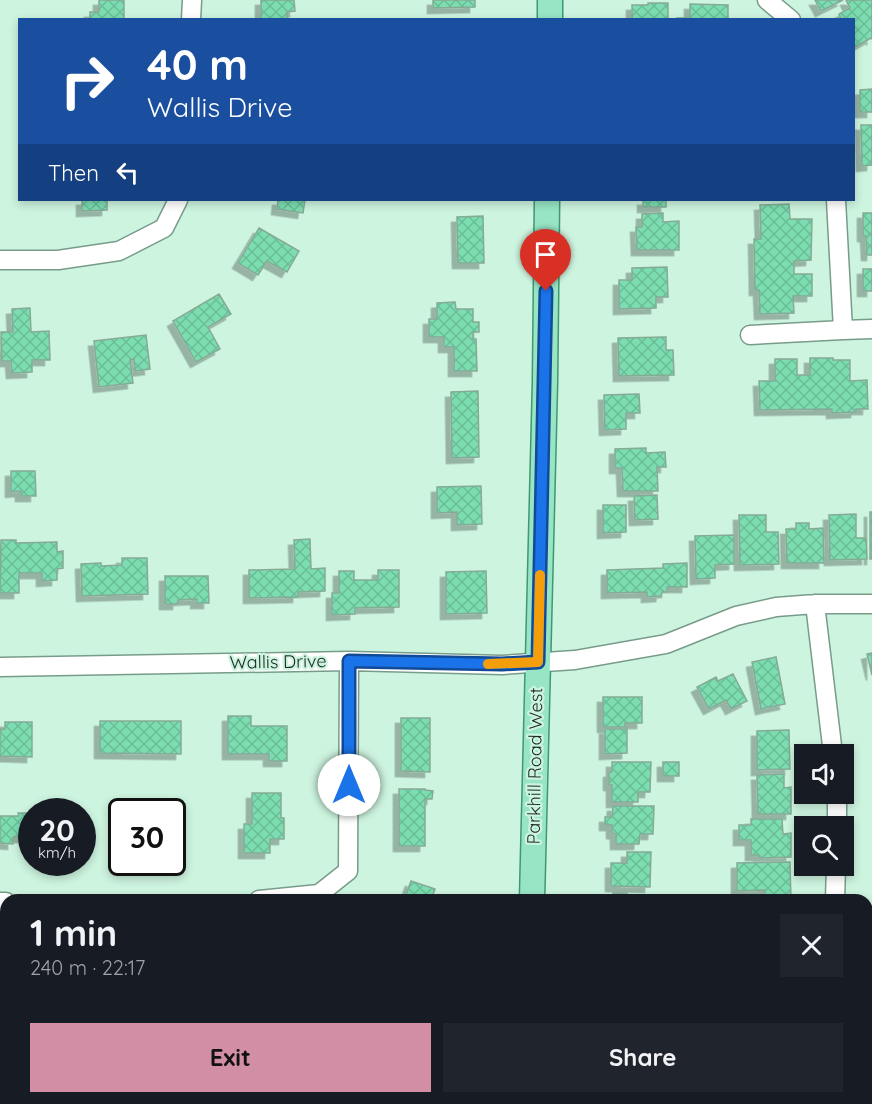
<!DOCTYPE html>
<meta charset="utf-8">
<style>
:root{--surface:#171b24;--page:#20242c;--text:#f1f3f6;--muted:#9ea1a6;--accent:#d18ea4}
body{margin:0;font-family:Quicksand,sans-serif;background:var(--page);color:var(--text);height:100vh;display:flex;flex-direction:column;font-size:22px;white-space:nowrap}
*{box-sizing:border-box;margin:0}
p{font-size:20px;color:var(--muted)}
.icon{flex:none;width:33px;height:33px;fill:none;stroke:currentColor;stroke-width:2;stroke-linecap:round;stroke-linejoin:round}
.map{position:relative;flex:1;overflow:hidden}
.details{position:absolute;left:0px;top:894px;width:873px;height:210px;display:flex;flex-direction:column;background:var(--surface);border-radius:18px 18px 0 0;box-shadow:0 3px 9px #0003}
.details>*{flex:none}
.top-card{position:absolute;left:18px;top:18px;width:837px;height:183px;border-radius:0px;box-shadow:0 3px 9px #0003;background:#1a4fa0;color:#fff;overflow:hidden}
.tools{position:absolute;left:794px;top:744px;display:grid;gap:12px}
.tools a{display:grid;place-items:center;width:60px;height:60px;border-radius:0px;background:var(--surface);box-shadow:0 3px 9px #0003;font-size:30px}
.speed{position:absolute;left:18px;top:798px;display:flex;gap:12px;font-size:30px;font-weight:700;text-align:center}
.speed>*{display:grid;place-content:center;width:78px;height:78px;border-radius:50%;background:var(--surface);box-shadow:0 3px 9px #0003;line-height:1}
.speed small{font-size:15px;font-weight:400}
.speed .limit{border:3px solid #111;border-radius:9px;background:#fff;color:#111}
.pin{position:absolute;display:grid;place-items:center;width:51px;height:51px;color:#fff;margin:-62px -26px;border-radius:50% 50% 50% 0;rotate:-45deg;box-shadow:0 0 6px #0007}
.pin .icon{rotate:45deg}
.me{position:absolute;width:66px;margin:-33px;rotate:0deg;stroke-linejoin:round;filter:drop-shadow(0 0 4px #0008)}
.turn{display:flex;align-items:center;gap:21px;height:126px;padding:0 30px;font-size:27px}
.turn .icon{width:78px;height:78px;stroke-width:2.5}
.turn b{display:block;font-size:42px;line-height:51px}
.then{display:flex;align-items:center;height:57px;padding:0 30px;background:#0003;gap:12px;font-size:22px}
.round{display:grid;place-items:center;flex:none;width:63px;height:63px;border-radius:0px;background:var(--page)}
.head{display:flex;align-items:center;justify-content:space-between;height:102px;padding:0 30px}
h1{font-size:36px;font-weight:800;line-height:45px}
.button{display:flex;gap:12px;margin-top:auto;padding:12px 30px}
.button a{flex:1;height:69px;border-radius:0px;background:var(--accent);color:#111;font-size:24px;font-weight:800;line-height:69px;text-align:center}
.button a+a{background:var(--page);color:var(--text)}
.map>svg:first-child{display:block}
</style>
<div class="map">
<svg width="872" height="1104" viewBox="0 0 872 1104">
<defs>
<pattern id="building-cross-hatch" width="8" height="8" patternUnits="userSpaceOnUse" patternTransform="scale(1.5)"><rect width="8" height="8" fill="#7cddb0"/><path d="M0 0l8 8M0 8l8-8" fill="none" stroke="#6bbe97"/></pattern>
<filter id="shadow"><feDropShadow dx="-5.5" dy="5.5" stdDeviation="0" flood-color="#0004"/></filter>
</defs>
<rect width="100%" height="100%" fill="#cdf4df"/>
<!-- building -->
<path fill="url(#building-cross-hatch)" stroke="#85ab97" stroke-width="1.5" filter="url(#shadow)" d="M99,0h25v20h-34v-8h9z
M261,0h33l1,11 -8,1v8h-26z
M433,0h42v7l-42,1z
M815,0h28l-22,11z
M846,0h26v39l-1,-1 -16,9 -1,-4v-23h-13l-2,-6 11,-6z
M648,3h20v17h-36v-15h16z
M690,4l38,1v15h-51v-2h13z
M872,89v23h-12v-22z
M861,125h11v40l-10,1z
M82,200h25v10l-25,1z
M278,200h27l-2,13 -26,-4z
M643,200h23v7h-23z
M789,204l1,15h22l-1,41 -17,1v13h18v22h-19l1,17 -34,1 -1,-24h-4l-1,-51h7l-1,-34z
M663,213v9l16,-1v29h-42l-1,-23h6v-13z
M863,213h9v42h-5l-1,-19h-3z
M483,216l1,47h-26l-1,-46z
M259,228l40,23 -12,21 -20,-11 -9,14 -20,-12z
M667,267l1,30h-12v11l-37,1v-29h13v-12z
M863,269h9v22h-9z
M219,294l12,20 -23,13 12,22 -24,13 -23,-41z
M455,302l1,7h17v13h6v10h-6v7h3l1,32h-23v-24h-10v-10h-15v-18h8v-16z
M30,308l1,24 18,-1 1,29h-18v12l-20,1 -1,-12h-9l-1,-29h12l-1,-23z
M146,335l4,34 -15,2 -1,-12 -4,1 3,23 -34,4 -5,-46z
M666,337v13h7l1,25 -55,1 -1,-38z
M810,358h23v2h17v21l17,-1 1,29h-12v3l-24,1v-4l-72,1 -1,-29h16v-22h22v16h13z
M478,391l1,66 -27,1 -1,-66z
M639,394l1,19h-14v16l-21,1 -1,-35z
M646,448v5l19,-1 1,15h-9l1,24h-35l-1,-23h-7v-19z
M11,471h24l1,25h-15v-5l-10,1z
M481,486l1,38 -25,1v-13l-20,1v-26z
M657,495l1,24 -23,1 -1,-24z
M603,505h23v27l-23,1z
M870,512h2v47h-2z
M856,514v24h10l1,21 -37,1 -1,-45z
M739,515h27v17h12l1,32 -39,1z
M796,523h13v6l14,-1 1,35h-37l-1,-34h10z
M734,535v29l-19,1v13l-19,1 -1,-43z
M310,539l1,30 14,-1v23l-27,1v5l-49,1v-28l46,-1 -1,-29z
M1,540h15v3l41,-1v10l6,-1v17l-6,1v11l-15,1v-8h-23v20h-19z
M122,558h25l1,36 -66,2 -1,-32 20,-1v3l21,-1z
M687,563v24h-20v5h-5l-1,4 -14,1v-5l-40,1v-23l56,-2v-4z
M378,570h21v37l-44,1v6l-23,1v-22h7v-22h15v9h24z
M486,571l1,42 -41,1v-42z
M165,576h43l1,27h-13l1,-4 -19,1v4h-13z
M872,653v22l-5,-21z
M776,657l9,47 -24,5 -9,-47z
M733,674l14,27 -16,8 -5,-9 -17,9 -12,-22 19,-10 2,4z
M603,697h39v26h-17v4h-22z
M228,716h23v10h36v35h-18v-7h-41z
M401,718h29v54l-29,-1z
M100,721h81v33l-81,-1z
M5,722h27v35l-32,-1v-27h5z
M605,729h22v24l-22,1z
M789,730l1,39 -33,1v-39z
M612,762h39l-1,30h-12v10h-26v-17h-3v-13h3z
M663,762h16v14h-16z
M784,774v14l7,-1v27h-33l-1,-39z
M399,789h26v1l8,1 -1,8h-7v47h-26z
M252,793h29v25h3v21h-14v14h-26v-29h8z
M613,806h41l-1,28h-13l-1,10h-23v-10l-4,-1v-8h-7v-8h7z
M18,813h14v24h-19v7l-13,-1v-27h19z
M116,819h6v31h-6z
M751,819h31l1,15 8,-1v24l-32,1 -1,-3h-7v-15h-12v-15h12z
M172,824h11l1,22h-12z
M627,852h24l-1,35 -39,-1v-23h16z
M790,862l1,38h-26v-10l-28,1v-28z
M411,881l24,8 -4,11h-27z
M613,893h14v7h-14z
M86,1098h38l1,6h-22v-3h-17z"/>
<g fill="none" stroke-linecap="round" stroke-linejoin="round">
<defs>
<path id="minor" d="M767,0l24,20
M191,20l1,-20
M836,200l7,130 29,-1
M0,260h58l61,-9 45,-23 14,-28
M750,335l93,-5
M815,604l18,150
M0,667l349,-6 153,4 73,-5 91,-16 70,-28 40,-9 39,-3h57
M837,826v-32
M259,900l60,-6 29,-23 1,-210
M835,900l1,-34
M0,902h6"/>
<path id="major" d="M550,20v-20
M532,900l13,-518 2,-182
M528,1104v-6"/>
</defs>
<!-- minor casing -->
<use href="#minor" stroke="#789c8a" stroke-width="21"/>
<!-- major casing -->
<use href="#major" stroke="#3f9872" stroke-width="27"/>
<!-- minor -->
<use href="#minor" stroke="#fff" stroke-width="18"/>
<!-- major -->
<use href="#major" stroke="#98e5c5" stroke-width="24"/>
</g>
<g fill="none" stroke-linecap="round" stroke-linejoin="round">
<defs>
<path id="route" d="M349,785v-124l153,3 36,-2 8,-371"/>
</defs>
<!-- route casing -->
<use href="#route" stroke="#114b97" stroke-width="15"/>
<!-- route -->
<use href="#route" stroke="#1a73e8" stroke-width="10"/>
<!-- slow -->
<path stroke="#f59e0b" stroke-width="10" d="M488,664l50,-2 2,-87"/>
</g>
<g text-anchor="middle" stroke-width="4.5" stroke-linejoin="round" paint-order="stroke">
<!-- street labels -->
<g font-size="18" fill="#1a2921" stroke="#cdf4df">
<text transform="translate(278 662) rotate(-1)" y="6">Wallis Drive</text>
<text transform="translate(535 766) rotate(-89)" y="6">Parkhill Road West</text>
</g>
</g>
</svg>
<div class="tools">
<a><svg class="icon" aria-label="sound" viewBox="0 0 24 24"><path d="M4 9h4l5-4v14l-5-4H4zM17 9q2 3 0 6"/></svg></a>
<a><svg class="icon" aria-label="search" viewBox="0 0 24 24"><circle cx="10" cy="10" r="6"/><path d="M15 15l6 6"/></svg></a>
</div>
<div class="speed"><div>20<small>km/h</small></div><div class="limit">30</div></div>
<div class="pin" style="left:546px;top:291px;background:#d93025"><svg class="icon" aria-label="arrive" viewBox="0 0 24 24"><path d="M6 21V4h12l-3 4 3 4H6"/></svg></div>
<svg class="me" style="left:349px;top:785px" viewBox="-20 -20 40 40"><circle r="19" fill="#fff"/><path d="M0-13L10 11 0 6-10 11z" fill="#1a73e8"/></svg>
<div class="top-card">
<div class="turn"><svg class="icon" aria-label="right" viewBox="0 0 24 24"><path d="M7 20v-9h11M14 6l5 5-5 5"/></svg><div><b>40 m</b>Wallis Drive</div></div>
<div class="then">Then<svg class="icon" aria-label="left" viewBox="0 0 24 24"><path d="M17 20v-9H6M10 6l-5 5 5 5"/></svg></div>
</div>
<section class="details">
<div class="head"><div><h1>1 min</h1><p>240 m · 22:17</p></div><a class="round"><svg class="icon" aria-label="close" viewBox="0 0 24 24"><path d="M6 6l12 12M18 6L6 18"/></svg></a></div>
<div class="button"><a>Exit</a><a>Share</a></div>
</section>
</div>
